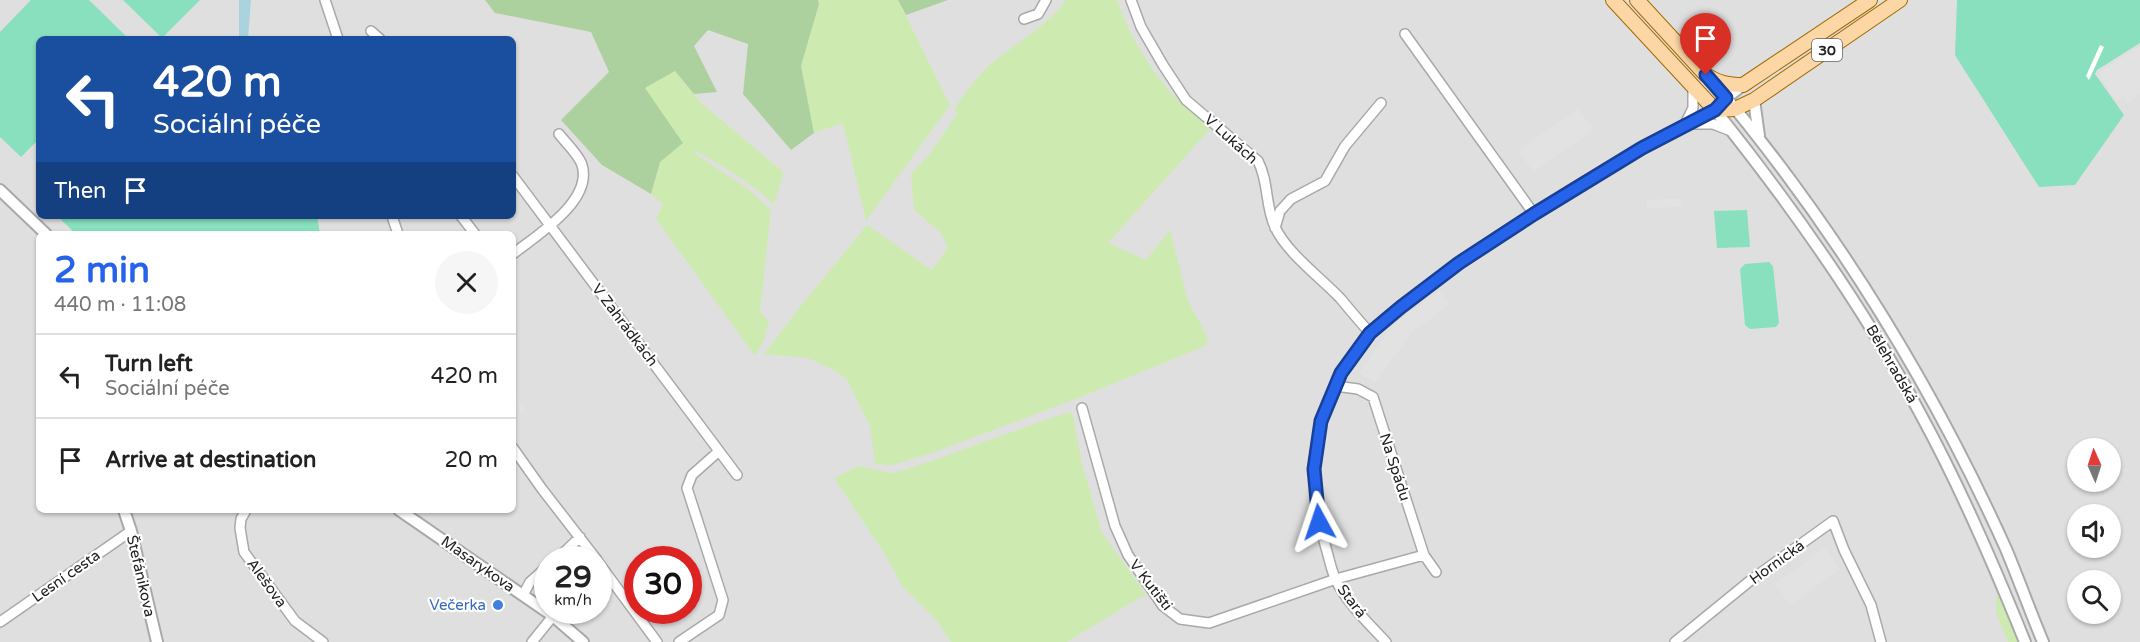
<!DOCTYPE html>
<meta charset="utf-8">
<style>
:root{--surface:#fff;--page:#f6f6f6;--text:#222;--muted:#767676;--line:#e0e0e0;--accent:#2563eb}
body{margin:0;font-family:"Varela Round",sans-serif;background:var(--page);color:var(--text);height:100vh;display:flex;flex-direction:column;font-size:22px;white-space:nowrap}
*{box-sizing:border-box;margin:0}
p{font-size:20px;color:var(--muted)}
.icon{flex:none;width:33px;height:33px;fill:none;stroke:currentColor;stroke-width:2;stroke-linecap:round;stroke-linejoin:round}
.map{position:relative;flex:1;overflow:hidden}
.sheet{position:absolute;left:36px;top:231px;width:480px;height:282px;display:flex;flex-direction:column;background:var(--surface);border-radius:9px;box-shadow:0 2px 4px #0004}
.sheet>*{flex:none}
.guide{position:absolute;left:36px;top:36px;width:480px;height:183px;border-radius:9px;box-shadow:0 2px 4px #0004;background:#1a4fa0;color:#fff;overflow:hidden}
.needle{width:39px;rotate:357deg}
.fabs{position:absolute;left:2067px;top:438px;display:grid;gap:12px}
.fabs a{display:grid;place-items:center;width:54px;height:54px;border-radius:50%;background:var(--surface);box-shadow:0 2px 4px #0004;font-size:30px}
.speed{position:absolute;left:534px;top:546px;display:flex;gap:12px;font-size:30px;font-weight:700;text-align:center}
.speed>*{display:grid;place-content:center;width:78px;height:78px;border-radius:50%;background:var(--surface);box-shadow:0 2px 4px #0004;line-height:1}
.speed small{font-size:15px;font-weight:400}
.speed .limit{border:9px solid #d22;background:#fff;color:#111}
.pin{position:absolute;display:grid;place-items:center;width:51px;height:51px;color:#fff;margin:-62px -26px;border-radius:50% 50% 50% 0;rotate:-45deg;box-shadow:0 0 6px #0007}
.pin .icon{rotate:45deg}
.me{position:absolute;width:66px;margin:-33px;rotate:355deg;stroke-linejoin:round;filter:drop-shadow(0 0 4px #0008)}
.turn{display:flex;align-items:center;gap:21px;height:126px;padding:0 18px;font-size:27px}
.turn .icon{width:78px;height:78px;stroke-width:2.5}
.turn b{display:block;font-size:42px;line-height:51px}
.then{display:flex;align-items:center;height:57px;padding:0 18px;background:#0003;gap:12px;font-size:22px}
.round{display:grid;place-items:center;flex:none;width:63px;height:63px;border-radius:32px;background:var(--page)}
.overview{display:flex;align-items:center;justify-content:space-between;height:102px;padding:0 18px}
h1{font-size:36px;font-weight:800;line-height:45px;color:var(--accent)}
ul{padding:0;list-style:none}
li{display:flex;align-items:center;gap:18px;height:84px;padding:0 18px;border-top:2px solid var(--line)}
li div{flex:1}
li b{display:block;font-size:22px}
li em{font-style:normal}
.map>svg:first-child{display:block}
</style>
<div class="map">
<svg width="2140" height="642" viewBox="0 0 2140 642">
<rect width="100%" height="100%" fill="#f2efe9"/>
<!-- residential -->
<path fill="#e0dfdf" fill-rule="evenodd" d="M0,0h2140v642h-2140zM39,39h474v177h-474zM39,234h474v276h-474zM2078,448h32v34h-32zM2078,514h32v34h-32zM548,560h50v50h-50zM638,560h50v50h-50zM2078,580h32v34h-32z"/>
<!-- grass -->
<path fill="#cdebb0" d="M818,0h80l52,105 -84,116 -23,-98 -29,10 -13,-67 18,-62z
M1066,0h51c12,34 31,67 55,94 12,12 26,23 38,35l-102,114 38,17 24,-30 18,71 20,37 -3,8 -132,54 -138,52 -42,13 -18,-1 -5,-38 -23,-46 -10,-8 -29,-14 -44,-4 36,-47 67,-82 65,45 16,-23 -8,-15 -26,-22 -3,-36 18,-19 28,-41 -3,-5c13,-19 27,-38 45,-52 26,-19 47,-31 67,-57z
M675,71l25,31 82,69 1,4 -9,29c-25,-22 -50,-38 -78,-53l-2,2 54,36 23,21 -11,102 9,9 -5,19 -9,16 -99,-137 7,-15 -12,-10 8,-32 -14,-74z
M1069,412l4,3 9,49 20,69 44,61 -79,48h-116l-15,-22 -34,-34 -16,-30 -52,-78 25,-12 32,7 10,-2c56,-18 111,-40 168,-59z
M1999,595l19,47h-10l-12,-30v-15z"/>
<!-- forest -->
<path fill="#add19e" d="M485,0h333l1,4 -18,62 13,67 -23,17 -48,-56 5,-50 -40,-14 -14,16 23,46 -23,2 -19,-23 -30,17 38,55 -23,19 -9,32 -49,-29 -41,-45 48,-48 -18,-40 -96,-19z
M898,0h50l-42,15z"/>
<!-- pitch -->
<path fill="#88e0be" d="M31,0h58l40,39h-90v100l-18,18 -21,-20v-105z
M123,0h77l-38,38z
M1957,0h183v43l-43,27 -2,4 29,41 -49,70 -36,2 -84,-132z
M1747,210l3,37 -33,1 -3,-37z
M57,216h260l3,18h-244z
M1769,262l4,4 6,57 -3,4 -26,2 -5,-4 -5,-56 5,-5z"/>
<!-- parking -->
<path fill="#e2e2e2" d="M2140,46v48l-12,8 -5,-6 -7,5 -18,-28z
M1578,109l16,20 -60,43 -16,-21z
M1682,198v9l-35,1v-8z
M1440,290l10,14 -38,28 -37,51 -16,-10 36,-50z
M513,390l13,20 -13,9z
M1825,548l15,21 -50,36 -15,-21z"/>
<!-- water -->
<path fill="#aad3df" d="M239,0h12l-3,39h-9z"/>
<!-- pier -->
<path fill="#fff" d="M2100,45l4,2 -15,33 -3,-4z"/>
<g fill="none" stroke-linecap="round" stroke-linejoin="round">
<defs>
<path id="minor" d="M325,0l13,39
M1131,0l10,27 22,38 23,35 72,61c11,21 7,45 17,66 11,25 46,51 65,71 10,12 20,24 30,35
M1024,19l14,-5 8,-14
M371,31l9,8
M1405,34l129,180
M1685,124l8,-16v-22
M1692,124h21l18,7
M513,176l224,299
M392,216l6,18
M461,216l14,18
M1275,228l5,-17 11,-12 34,-18 20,-35 36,-43
M513,254c24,-19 80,-53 69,-89 -3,-10 -16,-22 -23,-31
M1335,386l23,3 15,8 51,158 12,17
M1082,408l33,118 13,29 35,51 17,13 29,4 127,-44 88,-24
M513,448l29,41 55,71
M246,510l-5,9 -1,9 4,24 51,69 28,21
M556,560l24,-23
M598,562l59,80
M523,595l7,-13 18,-16
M0,622l131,-91
M532,642l21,-26
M679,642l40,-27 4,-15 -36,-112 5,-13 27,-24
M1386,642c-17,-18 -41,-41 -51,-64 -4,-9 -6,-20 -9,-30 -23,-79 -10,-149 42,-213 17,-20 46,-38 68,-54 87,-65 182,-123 279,-171
M1675,642l76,-62 82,-59 11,29 27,55 10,37"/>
<path id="tertiary" d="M1709,77c121,143 220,301 297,472 13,31 24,62 37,93
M1743,85l-17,13 -11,12c77,96 148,196 206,305 40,73 73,150 104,227
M1754,100l5,36
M0,190l46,44
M124,510l7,21 26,111
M399,510l154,106 30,26"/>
<path id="primary" d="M1613,0l102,110 20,-1 19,-9 146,-100
M1637,0l69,75c13,8 22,10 37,10l127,-85"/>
</defs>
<!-- minor casing -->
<use href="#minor" stroke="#a9a9a9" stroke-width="12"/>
<!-- tertiary casing -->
<use href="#tertiary" stroke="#a9a9a9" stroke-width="14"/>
<!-- primary casing -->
<use href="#primary" stroke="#a06b00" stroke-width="16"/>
<!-- minor -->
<use href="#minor" stroke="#fff" stroke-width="9"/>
<!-- tertiary -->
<use href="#tertiary" stroke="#fff" stroke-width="10"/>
<!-- primary -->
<use href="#primary" stroke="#fcd6a4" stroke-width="14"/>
</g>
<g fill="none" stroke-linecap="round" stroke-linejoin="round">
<defs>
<path id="route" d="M1319,522l-5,-53 7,-48 20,-48 29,-40 31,-26 58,-44 75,-49 108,-66 73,-38 11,-12 -20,-23"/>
</defs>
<!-- route casing -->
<use href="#route" stroke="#184099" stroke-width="15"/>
<!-- route -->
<use href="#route" stroke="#2563eb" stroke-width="10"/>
</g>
<!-- markers -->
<circle fill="#3f7fe0" stroke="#fff" stroke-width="2" cx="498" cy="605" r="6"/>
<g text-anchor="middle" stroke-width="4.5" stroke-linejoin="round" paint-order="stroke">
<!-- shield labels -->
<rect fill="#fff" stroke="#646464" stroke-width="1.5" x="1812" y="39" width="30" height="22" rx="4.5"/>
<g font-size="14" font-weight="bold" fill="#222">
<text x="1827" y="55">30</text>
</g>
<!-- street labels -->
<g font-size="15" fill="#222" stroke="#fff">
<text transform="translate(1231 139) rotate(42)" y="5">V Lukách</text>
<text transform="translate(625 325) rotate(53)" y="5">V Zahrádkách</text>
<text transform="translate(1892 364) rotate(60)" y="5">Bělehradská</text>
<text transform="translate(1395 467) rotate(72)" y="5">Na Spádu</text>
<text transform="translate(1777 562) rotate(-36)" y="5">Hornická</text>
<text transform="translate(478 564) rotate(35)" y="5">Masarykova</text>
<text transform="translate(66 576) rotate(-35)" y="5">Lesní cesta</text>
<text transform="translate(141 576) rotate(77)" y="5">Štefánikova</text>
<text transform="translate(267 583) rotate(54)" y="5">Alešova</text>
<text transform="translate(1151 585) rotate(52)" y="5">V Kutišti</text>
<text transform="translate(1352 601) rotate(53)" y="5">Stará</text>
</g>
<!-- shop labels -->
<g font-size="15" fill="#366cbe" stroke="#fff" text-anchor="end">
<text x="486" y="610">Večerka</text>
</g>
</g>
</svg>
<div class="fabs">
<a><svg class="needle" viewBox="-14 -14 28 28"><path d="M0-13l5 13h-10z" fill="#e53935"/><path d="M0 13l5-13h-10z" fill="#767676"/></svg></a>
<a><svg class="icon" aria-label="sound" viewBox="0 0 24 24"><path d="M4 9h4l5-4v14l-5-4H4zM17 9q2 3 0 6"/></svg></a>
<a><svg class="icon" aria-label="search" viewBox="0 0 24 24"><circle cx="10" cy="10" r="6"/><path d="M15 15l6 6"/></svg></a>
</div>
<div class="speed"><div>29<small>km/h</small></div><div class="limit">30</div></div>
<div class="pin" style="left:1706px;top:75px;background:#d93025"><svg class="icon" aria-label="arrive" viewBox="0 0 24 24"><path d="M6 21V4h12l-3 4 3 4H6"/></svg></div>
<svg class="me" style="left:1319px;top:522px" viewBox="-20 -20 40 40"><path d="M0-17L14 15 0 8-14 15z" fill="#2563eb" stroke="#fff" stroke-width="4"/></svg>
<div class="guide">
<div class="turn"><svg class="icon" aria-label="left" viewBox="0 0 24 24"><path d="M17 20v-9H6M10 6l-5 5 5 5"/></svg><div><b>420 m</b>Sociální péče</div></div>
<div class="then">Then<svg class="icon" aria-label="arrive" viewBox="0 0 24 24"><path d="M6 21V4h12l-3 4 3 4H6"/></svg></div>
</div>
<section class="sheet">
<div class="overview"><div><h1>2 min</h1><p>440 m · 11:08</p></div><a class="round"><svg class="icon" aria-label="close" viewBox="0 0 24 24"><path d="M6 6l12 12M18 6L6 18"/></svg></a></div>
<ul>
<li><svg class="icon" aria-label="left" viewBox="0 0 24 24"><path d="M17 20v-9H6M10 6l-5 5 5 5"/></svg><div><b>Turn left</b><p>Sociální péče</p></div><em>420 m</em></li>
<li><svg class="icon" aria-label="arrive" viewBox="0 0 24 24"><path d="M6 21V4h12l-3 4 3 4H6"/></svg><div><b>Arrive at destination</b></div><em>20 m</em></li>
</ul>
</section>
</div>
